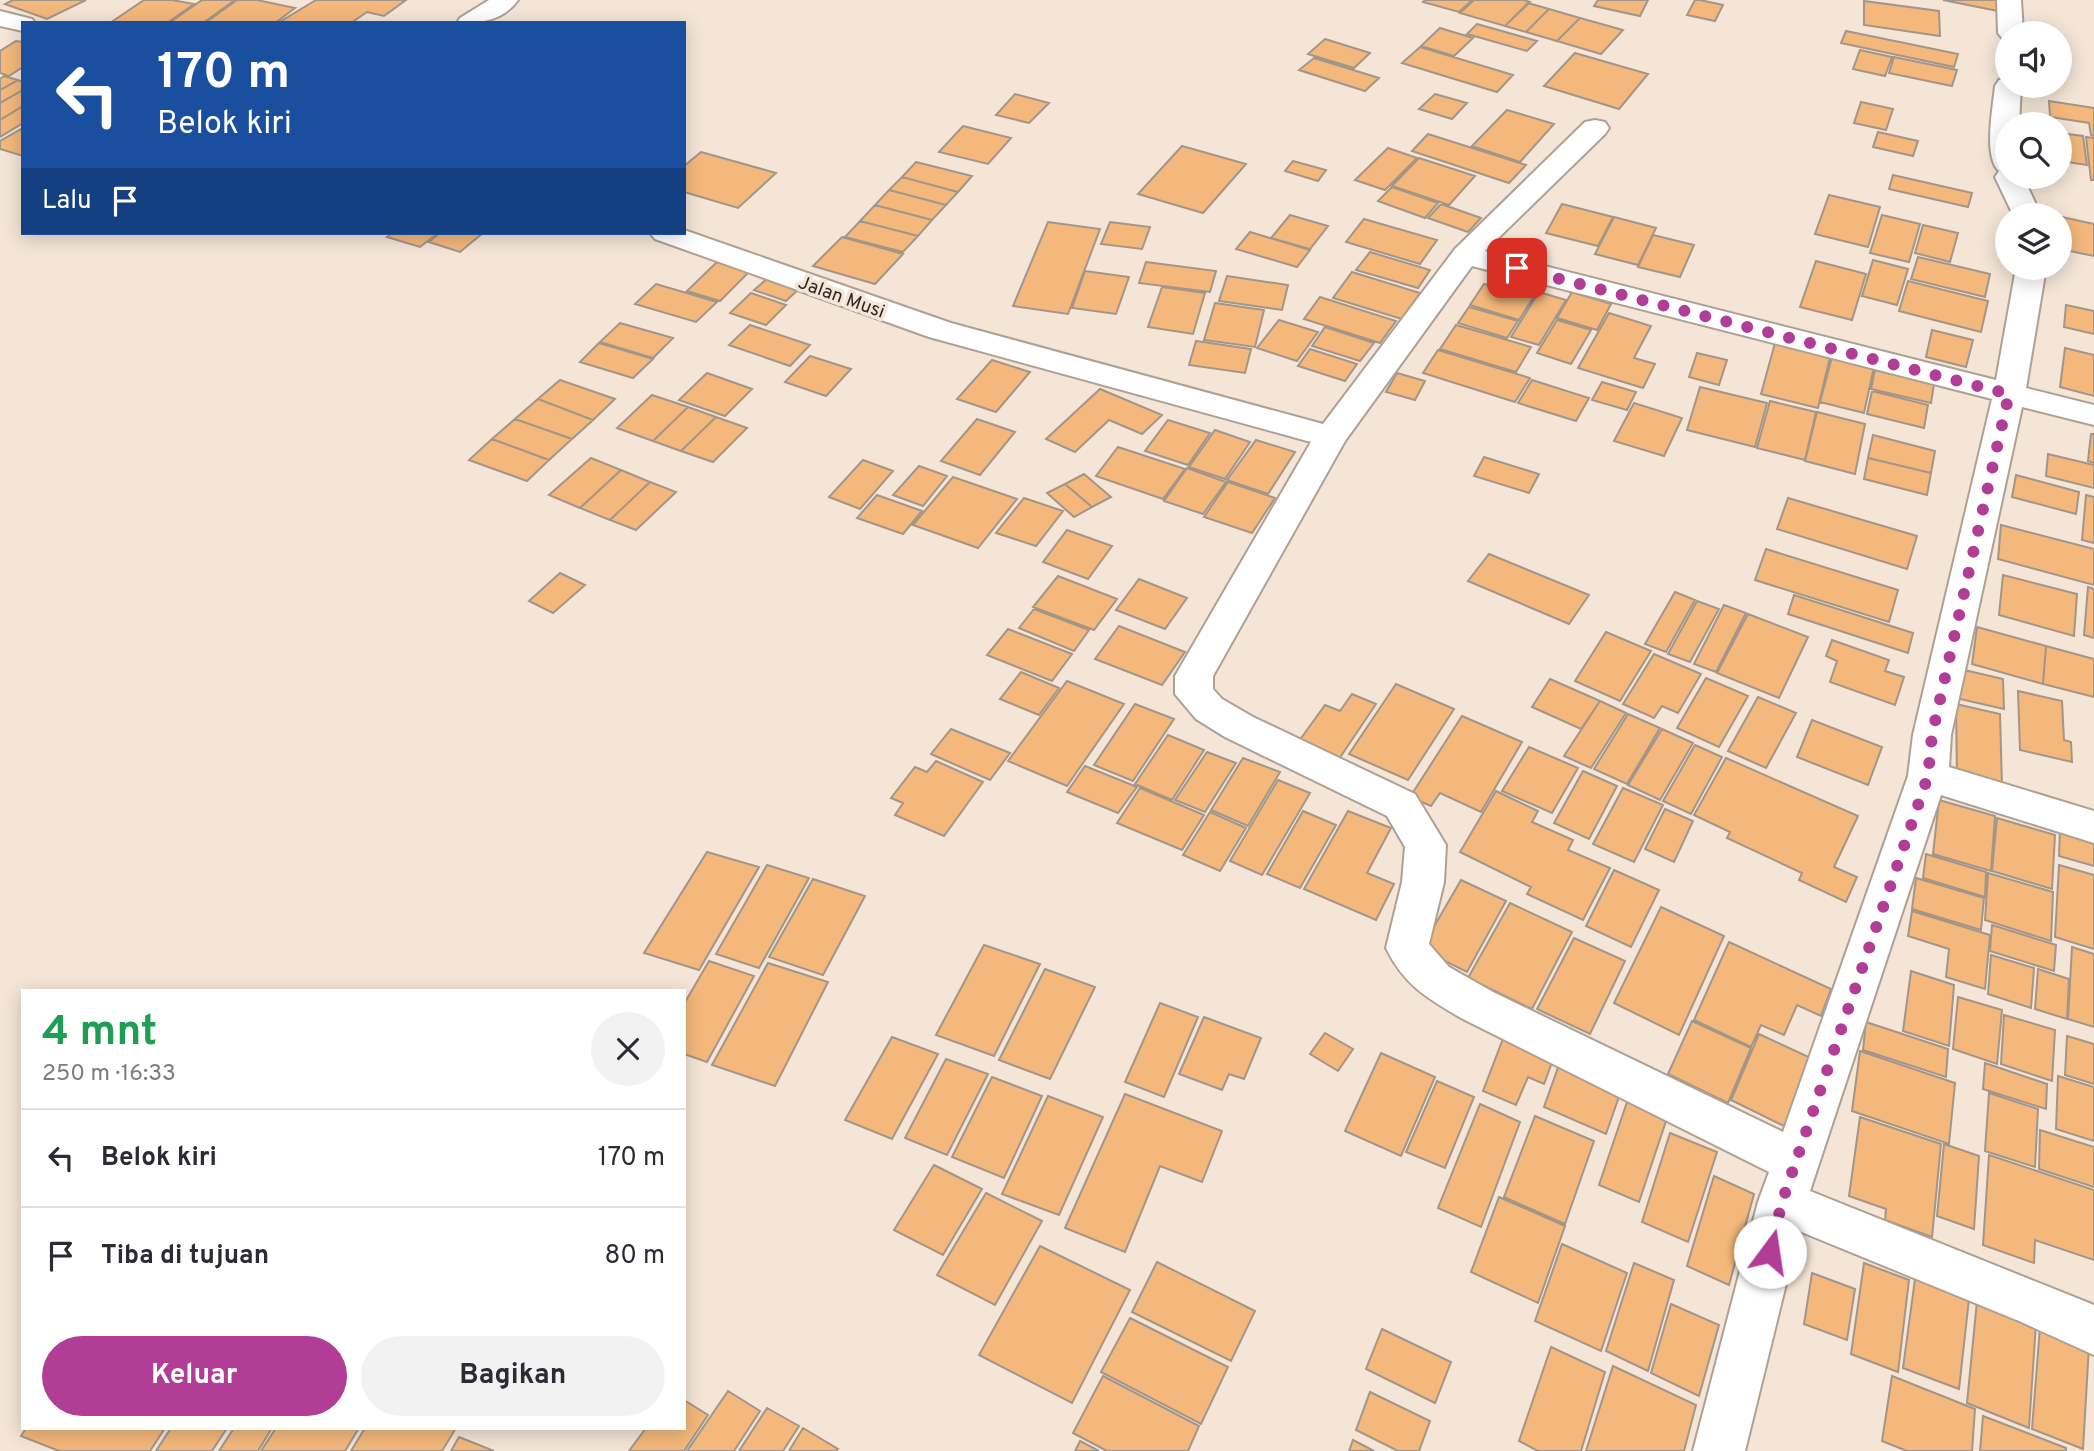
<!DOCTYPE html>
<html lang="id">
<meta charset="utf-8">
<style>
:root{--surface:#fff;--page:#f2f2f3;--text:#2b2b33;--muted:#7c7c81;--line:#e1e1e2;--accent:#b13d96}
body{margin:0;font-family:Overpass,sans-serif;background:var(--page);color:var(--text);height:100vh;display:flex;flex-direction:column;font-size:26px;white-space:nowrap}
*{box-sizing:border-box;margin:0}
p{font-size:23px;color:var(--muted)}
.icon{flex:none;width:38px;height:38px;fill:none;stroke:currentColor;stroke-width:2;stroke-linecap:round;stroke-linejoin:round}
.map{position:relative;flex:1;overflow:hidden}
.sheet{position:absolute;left:21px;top:989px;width:665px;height:441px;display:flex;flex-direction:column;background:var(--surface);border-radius:0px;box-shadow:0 4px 18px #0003}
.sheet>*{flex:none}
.banner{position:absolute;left:21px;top:21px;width:665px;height:214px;border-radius:0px;box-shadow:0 4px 18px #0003;background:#1a4fa0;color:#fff;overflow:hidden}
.buttons{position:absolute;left:1995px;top:21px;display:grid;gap:14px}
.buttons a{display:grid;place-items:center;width:77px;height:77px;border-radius:50%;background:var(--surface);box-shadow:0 4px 18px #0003;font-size:35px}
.pin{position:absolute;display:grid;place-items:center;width:60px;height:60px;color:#fff;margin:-30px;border-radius:14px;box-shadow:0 4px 10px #0006}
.me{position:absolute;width:77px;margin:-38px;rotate:14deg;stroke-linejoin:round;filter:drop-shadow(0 0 5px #0008)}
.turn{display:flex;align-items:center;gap:24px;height:147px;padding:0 21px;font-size:32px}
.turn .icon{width:91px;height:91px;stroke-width:2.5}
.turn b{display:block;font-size:49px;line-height:60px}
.then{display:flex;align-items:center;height:66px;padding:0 21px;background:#0003;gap:14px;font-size:26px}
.round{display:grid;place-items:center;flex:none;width:74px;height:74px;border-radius:37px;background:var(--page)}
.summary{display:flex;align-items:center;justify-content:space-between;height:119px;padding:0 21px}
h1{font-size:42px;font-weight:700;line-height:52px;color:#1e9e55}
.primary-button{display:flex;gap:14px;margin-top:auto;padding:14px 21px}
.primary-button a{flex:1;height:80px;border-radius:42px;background:var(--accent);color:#fff;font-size:28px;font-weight:700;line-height:80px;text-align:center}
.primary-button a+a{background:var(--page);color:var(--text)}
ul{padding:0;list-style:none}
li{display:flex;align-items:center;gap:21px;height:98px;padding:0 21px;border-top:2px solid var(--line)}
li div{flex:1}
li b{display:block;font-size:26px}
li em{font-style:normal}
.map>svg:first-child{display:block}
</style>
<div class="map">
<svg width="2094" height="1451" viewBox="0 0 2094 1451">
<rect width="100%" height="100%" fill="#f4e5d7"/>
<!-- building -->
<path fill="#f4b87c" stroke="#a39588" stroke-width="2" d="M13,0h73l-39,19 -42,-15z
M144,0h28l22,4 -27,19h-57z
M202,0h33l-32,23h-34z
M237,0h20l38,8 -20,15h-70z
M316,0h90l-22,16 -17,-4 -16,11h-73z
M1425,0h47l-13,12 -36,-10z
M1474,0h50l6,2 -25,24 -45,-13z
M1598,0h50l-8,16 -46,-10z
M1695,0h5l23,5 -8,16 -28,-6z
M1943,0h58l-3,11z
M1864,1l75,10 1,25 -76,-11z
M1528,3l21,6 -23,23 -21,-6z
M1549,9l31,9 -23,23 -31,-9z
M1580,18l43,12 -22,24 -44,-13z
M1477,24l60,17 -10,10 -60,-17z
M1440,28l33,10 -19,18 -33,-10z
M1846,31l112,23 -4,13 -113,-24z
M1325,39l45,14 -16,15 -46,-14z
M16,41l7,1v25l-14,9 -9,-3v-22z
M1420,47l93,28 -16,17 -95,-29z
M1860,50l32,7 -7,19 -32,-7z
M1575,53l73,21 -29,35 -75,-23z
M1894,57l63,13 -5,16 -63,-13z
M1314,58l65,20 -14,13 -66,-21z
M4,76l14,4 -18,10v-11z
M18,80l5,2v8l-23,13v-13z
M23,90v16l-23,14v-17z
M1015,94l34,9 -20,20 -33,-8z
M1435,94l32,9 -15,16 -33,-10z
M2049,101l45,7v28l-3,-1 -2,-12 -39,-6z
M1861,102l32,7 -7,21 -32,-7z
M23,106v17l-23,14v-17z
M1507,110l47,14 -34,38 -48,-16z
M963,126l48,12 -23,26 -49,-12z
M23,128v28l-23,-7v-8z
M1878,132l40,9 -5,15 -40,-9z
M2060,133l23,3 4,29 -27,-4z
M1428,134l98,31 -17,18 -97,-32z
M2086,137l8,1v42h-3z
M1182,146l64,18 -43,49 -65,-19z
M1388,148l29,10 -32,32 -30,-10z
M701,152l75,21 -38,35 -54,-16v-26z
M1419,158l56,18 -26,29 -57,-19z
M1293,161l33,9 -8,11 -33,-10z
M916,162l56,14 -14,16 -56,-15z
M1893,175l79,18 -4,14 -79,-18z
M902,177l56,15 -12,13 -57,-15z
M1392,187l46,16 -13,15 -47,-17z
M889,190l57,15 -14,15 -57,-15z
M1829,195l51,12 -12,40 -53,-13z
M1441,204l40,14 -13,14 -40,-14z
M1562,204l51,13 -15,29 -52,-13z
M875,205l57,15 -14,16 -58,-15z
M1290,215l38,11 -18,23 -39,-11z
M1882,215l38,9 -11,38 -39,-9z
M1614,217l42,11 -18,37 -43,-11z
M2062,217l32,7v32l-34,-7z
M1364,219l73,21 -17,24 -74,-22z
M860,221l58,15 -15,16 -58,-15z
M1048,222l52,7 -32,85 -55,-8z
M1110,222l40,5 -8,22 -41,-5z
M1923,225l35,8 -8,29 -35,-9z
M1250,232l60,18 -13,17 -61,-18z
M392,233h46l-18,14 -33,-10z
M440,233h43l-23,19 -31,-10z
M1653,235l41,10 -14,32 -42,-10z
M842,237l61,17 -28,30 -62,-18z
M1370,252l60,18 -12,18 -62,-18z
M1918,257l72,17 -5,23 -74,-18z
M1873,260l35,9 -11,36 -35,-9z
M1816,261l50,13 -14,46 -52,-13z
M717,262l32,10 -29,29 -33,-10z
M1146,262l70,9 -6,21 -71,-9z
M1085,271l44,6 -13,37 -44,-6z
M1352,272l68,21 -18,26 -69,-21z
M1503,273l38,12 -22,35 -49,-15 14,-21 10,3z
M1227,276l61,9 -6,25 -63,-9z
M769,277l32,10 -15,14 -32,-11z
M1908,281l80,20 -7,31 -82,-21z
M656,284l61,18 -21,20 -61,-18z
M1162,287l43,6 -12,41 -45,-7z
M1539,292l27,8 -27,45 -28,-8z
M1572,292l39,12 -14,26 -40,-12z
M751,293l35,12 -20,20 -36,-12z
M1320,297l76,24 -16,22 -76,-24z
M1215,303l49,7 -9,37 -51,-7z
M2066,305l28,6v23l-30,-7z
M1469,307l49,14 -11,17 -49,-15z
M1609,313l42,13 -17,32 21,6 -12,24 -65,-20z
M1279,320l39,12 -21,29 -40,-13z
M1557,320l34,10 -20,34 -34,-11z
M620,323l53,15 -20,20 -53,-16z
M750,325l60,20 -20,21 -61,-21z
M1456,325l75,22 -15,25 -76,-23z
M1325,327l49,16 -14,18 -48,-15z
M1932,330l41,10 -7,27 -40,-10z
M1196,341l55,8 -6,24 -56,-8z
M599,343l54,16 -20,19 -53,-16z
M1775,343l55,14 -12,51 -57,-14z
M2065,348l29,7v41l-34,-9z
M1310,349l47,15 -12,17 -47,-15z
M1438,350l92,28 -15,24 -92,-29z
M1697,353l30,7 -8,25 -30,-8z
M810,356l41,13 -25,27 -41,-14z
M1832,357l42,10 -10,46 -44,-11z
M992,360l38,12 -34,40 -39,-13z
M1875,370l59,14 -3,19 -60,-14z
M707,373l45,16 -27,27 -46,-16z
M1397,373l28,8 -10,19 -29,-8z
M560,380l55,19 -22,21 -55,-21z
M1532,380l57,18 -13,23 -58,-18z
M1602,382l34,10 -9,18 -35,-10z
M1700,387l67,16 -12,44 -68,-17z
M1100,389l62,26 -20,19 -33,-14 -34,32 -29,-13z
M1872,391l56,14 -4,23 -57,-14z
M652,395l36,12 -35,34 -36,-13z
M538,399l55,21 -21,19 -57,-20z
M1770,401l46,11 -11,48 -48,-12z
M1634,403l48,15 -18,38 -50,-15z
M688,407l28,10 -35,34 -28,-10z
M1817,412l48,12 -10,50 -50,-13z
M716,417l31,11 -34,34 -32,-11z
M515,419l57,20 -23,21 -57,-21z
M977,419l38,13 -35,43 -39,-14z
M1168,420l42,13 -22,32 -43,-14z
M1215,430l35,12 -25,37 -36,-12z
M2091,434h3v29l-6,-2z
M1873,435l62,16 -4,22 -63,-15z
M492,439l57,21 -22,21 -58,-21z
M1256,440l39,12 -27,42 -41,-14z
M1118,447l67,22 -22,30 -67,-23z
M2048,454l46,11v23l-48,-12z
M1484,457l55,17 -10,19 -55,-17z
M591,458l30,12 -41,38 -31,-13z
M1868,458l63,15 -4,22 -63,-16z
M863,460l30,11 -33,38 -31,-12z
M919,466l28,10 -24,30 -30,-11z
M1187,468l39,14 -23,32 -39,-13z
M621,470l29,12 -40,38 -30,-12z
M1084,474l27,23 -19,10 -27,-23z
M2016,475l63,17 -3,22 -64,-17z
M953,477l64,22 -39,49 -65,-23z
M650,482l26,10 -40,38 -26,-10z
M1228,482l47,16 -23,35 -48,-16z
M1065,484l27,23 -18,10 -27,-24z
M877,495l45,16 -19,23 -46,-16z
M2086,495l8,2v46l-12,-3z
M1024,498l39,13 -27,35 -40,-13z
M1788,498l129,38 -10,33 -130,-40z
M2001,525l93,24v36l-96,-26z
M1067,530l45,16 -24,33 -45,-17z
M1766,549l132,41 -9,32 -134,-42z
M1489,554l100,41 -20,29 -101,-43z
M560,573l25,12 -32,28 -24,-12z
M2003,575l74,19 -3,42 -75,-21z
M1058,576l59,23 -23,31 -61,-23z
M1139,579l48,19 -22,31 -49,-19z
M2088,587l6,2v49l-10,-3z
M1675,592l20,8 -29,52 -21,-8z
M1794,595l119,38 -5,20 -120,-39z
M1697,601l22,8 -29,53 -22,-8z
M1724,605l22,8 -30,59 -22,-8z
M1034,609l55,21 -15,21 -55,-23z
M1748,614l60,23 -29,61 -62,-25z
M1119,626l66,26 -23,33 -67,-26z
M1977,627l69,19 -3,38 -71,-20z
M1008,629l64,25 -20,27 -65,-26z
M1606,632l45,19 -31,50 -45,-20z
M1832,640l57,20 -4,11 19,6 -9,28 -65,-23 7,-21 -11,-5z
M2046,646l48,13v38l-51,-13z
M1654,654l47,20 -23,39 -16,-7 -8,12 -31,-14z
M1960,669l43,10 1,30 -44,-10z
M1021,672l38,16 -20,27 -39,-16z
M1706,678l42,18 -29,51 -42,-19z
M1550,679l50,22 -19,28 -49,-22z
M1067,681l57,23 -57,82 -59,-25z
M1396,684l58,25 -46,71 -59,-26z
M2018,691l44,10 2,39 7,2 1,20 -52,-12z
M1352,694l24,10 -37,55 -40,-18 26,-36 15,6z
M1758,697l38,16 -30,55 -38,-17z
M1600,701l26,12 -35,55 -27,-12z
M1135,704l39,15 -41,62 -39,-16z
M1956,704l44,10 2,73 -45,-10z
M1628,714l32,14 -33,56 -33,-15z
M1462,716l60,26 -41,70 -41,-19 -9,13 -21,-9z
M1812,720l70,27 -14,38 -71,-28z
M951,729l59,24 -20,27 -59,-26z
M1662,729l31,14 -33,57 -32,-15z
M1168,735l36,15 -32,50 -37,-16z
M1695,745l27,12 -31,57 -28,-13z
M1529,747l49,21 -26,45 -50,-22z
M1207,752l29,11 -31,49 -30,-12z
M1243,758l37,14 -32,54 -37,-16z
M1726,758l132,58 -24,51 23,10 -11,25 -47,-22 3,-7 -75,-35 3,-6 -36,-17z
M936,761l47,21 -39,54 -49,-21 8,-12 -12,-5 24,-31 12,5z
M1085,766l52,21 -19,26 -51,-21z
M1583,771l34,15 -28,53 -35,-16z
M1278,780l32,13 -48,82 -32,-14z
M1140,788l64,27 -22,35 -65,-27z
M1623,788l40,17 -29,57 -41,-18z
M1496,791l42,20 -6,11 41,18 -5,10 42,18 -27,52 -56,-26 4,-7 -71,-35z
M1939,800l56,16 -4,55 -58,-17z
M1665,809l28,12 -19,41 -29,-13z
M1303,811l33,14 -36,63 -33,-14z
M1348,811l43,17 -24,45 27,11 -18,36 -72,-31z
M1210,812l36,16 -26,43 -37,-16z
M1997,818l58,17 -3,54 -60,-18z
M2060,828l34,10v28l-35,-10z
M707,852l52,15 -60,103 -55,-17z
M1926,854l60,18 -1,25 -62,-19z
M767,865l42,13 -50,90 -43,-14z
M2059,865l35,10v74l-39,-12z
M1614,870l45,20 -28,57 -45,-21z
M1988,873l65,19 -2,49 -66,-21z
M1916,878l68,20 -3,32 -69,-21z
M813,879l52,17 -42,79 -54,-18z
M1461,880l45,21 -39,71 -46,-23z
M1510,903l62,29 -40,77 -64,-31z
M1661,907l63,29 -45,99 -65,-32z
M1912,911l78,24 -5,54 -39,-12 3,-28 -41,-13z
M1992,925l64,20 -2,26 -64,-20z
M1574,938l51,23 -35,73 -53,-25z
M1729,942l102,47 -10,27 -24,-11 -13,30 -23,-10 -10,22 -57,-27z
M984,945l56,19 -46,92 -58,-21z
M2072,947l22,7v73l-26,-8z
M1991,955l43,13 -3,40 -43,-14z
M709,961l45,15 -47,86 -23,-8v-50z
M768,963l60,19 -53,104 -63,-21z
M1045,969l50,18 -45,92 -51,-19z
M2038,969l31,10 -2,40 -32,-10z
M1911,971l43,14 -5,61 -46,-15z
M1958,997l44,13 -5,54 -44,-15z
M1160,1003l38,14 -34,80 -39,-15z
M2004,1015l51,15 -3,51 -51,-17z
M1204,1017l57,21 -17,41 -15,-5 -7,16 -43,-16z
M1692,1021l59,27 -23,55 -60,-29z
M1866,1022l82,27 -2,28 -83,-27z
M1325,1033l28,16 -15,22 -28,-17z
M1759,1034l56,26 -27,68 -57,-28z
M1504,1036l50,21 -10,27 -16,-7 -12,28 -33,-14z
M2067,1036l27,8v40l-29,-9z
M892,1037l46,17 -46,85 -47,-19z
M1860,1051l95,32 -6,61 -97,-33z
M1381,1053l54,24 -34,79 -56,-25z
M946,1059l42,15 -41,81 -42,-17z
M1560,1062l62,26 -16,46 -62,-27z
M1985,1063l62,21 -1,25 -63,-20z
M2058,1076l36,11v54l-38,-12z
M992,1077l50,19 -38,82 -52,-21z
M1437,1081l37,16 -29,71 -39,-16z
M1989,1093l49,16 -3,58 -50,-16z
M1125,1094l97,37 -20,51 -42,-16 -35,86 -60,-24z
M1048,1096l55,21 -44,98 -57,-21z
M1628,1099l40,16 -29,87 -40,-17z
M1480,1104l40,18 -39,105 -43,-19z
M1535,1116l59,25 -29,83 -61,-27z
M1860,1117l81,27 -9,93 -47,-17 1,-11 -37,-13z
M2040,1130l54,17v40l-55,-18z
M1670,1133l47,19 -29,90 -46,-20z
M1944,1144l35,12 -5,73 -37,-13z
M1989,1155l105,35v70l-59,-20 -1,23 -51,-18z
M934,1165l48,24 -39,66 -49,-25z
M1714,1176l40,18 -25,91 -42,-19z
M986,1193l56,28 -47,84 -58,-30z
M1499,1197l66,29 -27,77 -67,-31z
M1562,1244l65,29 -26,78 -66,-30z
M1040,1246l90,44 -58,113 -93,-48z
M1157,1262l98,49 -24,50 -99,-49z
M1634,1263l40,17 -26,91 -42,-20z
M1864,1263l45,17 -11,92 -47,-18z
M1812,1273l43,16 -8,51 -43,-16z
M1915,1279l54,20 -10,90 -56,-21z
M1977,1301l59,22 -7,105 -62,-25z
M1671,1304l48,21 -20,71 -48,-23z
M1130,1318l98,49 -27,57 -100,-52z
M2040,1327l49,19 -6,103 -51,-20z
M1382,1329l69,33 -16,41 -69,-34z
M1551,1347l54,25 -24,79h-43l-19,-10z
M1613,1366l83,39 -12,46h-98z
M1103,1376l96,50 -11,25h-81l-34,-18z
M1892,1376l83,33 -3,42h-65l-25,-10z
M728,1391l32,20 -26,40h-47z
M1370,1392l60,29 -11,30h-21l-42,-21z
M684,1400l24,15 -24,36h-55l17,-23h38z
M767,1408l32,18 -16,25h-44z
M1983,1416l83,32v3h-86z
M26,1428h139l-15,23h-91l-38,-15z
M171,1428h56l-15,23h-56z
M234,1428h38l-14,23h-39z
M276,1428h83l-14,23h-84z
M365,1428h91l-14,23h-91z
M803,1428l35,21 -2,2h-47z
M459,1437l35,14h-43z
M1353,1440l21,11h-25z
M1080,1441l19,10h-24z"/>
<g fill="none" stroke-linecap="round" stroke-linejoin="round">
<defs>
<path id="street" d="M489,0h29c-15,21 -38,23 -61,23l3,-5z
M1997,0h24l2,33h-16v7l-5,-2 -4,-5z
M0,11l32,8 3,4h-12v8l-23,-5z
M2007,78v8h14l-2,38h-12v53h16l18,38h-28l-18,-38 4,-6c-16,-14 -6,-64 -4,-85l4,-6z
M1595,120l10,2 4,6 -4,6 -120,117 511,129 20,-112h30l-20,120 68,17v20l-72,-18 -71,328 -2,32 145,44v32l-153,-48 -131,396 284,114v50l-75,-34 -220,-90 -54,220h-52l65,-249 11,-30 -308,-154c-34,-20 -57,-33 -75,-70l16,-66 3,-35 -18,-31 -162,-79 -29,-18 -21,-25v-18l136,-234 -382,-105 -274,-98 -5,-6h34v-3l267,93 372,101 132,-175 130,-127zM1472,266l520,133 -79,336 -5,41 -125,356 -290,-140 -44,-25 -20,-23 15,-62 2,-37 -31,-51 -162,-77 -31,-18 -9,-10v-13l132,-235z"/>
</defs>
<!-- street casing -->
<use href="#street" stroke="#aea093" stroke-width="4"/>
<!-- street -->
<use href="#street" fill="#fff" fill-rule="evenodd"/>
</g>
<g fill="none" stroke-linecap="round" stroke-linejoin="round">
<!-- route -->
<path stroke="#b13d96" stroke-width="12" stroke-dasharray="0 21.6" d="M1517,268l492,126 -77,341 -4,41 -146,426 -12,50"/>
</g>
<g text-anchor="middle" stroke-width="7" stroke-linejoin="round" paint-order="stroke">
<!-- far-street labels -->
<g font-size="19" fill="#2d2722" stroke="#f4e5d7">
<text transform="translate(842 296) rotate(20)" y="7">Jalan Musi</text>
</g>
</g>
</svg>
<div class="buttons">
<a><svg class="icon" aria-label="sound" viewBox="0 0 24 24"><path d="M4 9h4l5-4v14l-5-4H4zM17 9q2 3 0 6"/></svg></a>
<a><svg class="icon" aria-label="search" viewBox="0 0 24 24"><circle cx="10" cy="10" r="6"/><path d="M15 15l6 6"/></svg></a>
<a><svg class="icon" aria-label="layers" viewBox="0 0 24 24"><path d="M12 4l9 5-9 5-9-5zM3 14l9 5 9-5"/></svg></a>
</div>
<div class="pin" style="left:1517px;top:268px;background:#d93025"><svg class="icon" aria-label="arrive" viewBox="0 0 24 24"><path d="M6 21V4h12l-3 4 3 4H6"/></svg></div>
<svg class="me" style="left:1770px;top:1252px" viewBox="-20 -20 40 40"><circle r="19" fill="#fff"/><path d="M0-13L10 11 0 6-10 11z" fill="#b13d96"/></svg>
<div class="banner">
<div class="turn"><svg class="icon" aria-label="left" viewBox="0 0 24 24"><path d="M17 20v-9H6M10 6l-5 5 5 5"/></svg><div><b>170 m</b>Belok kiri</div></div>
<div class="then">Lalu<svg class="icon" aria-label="arrive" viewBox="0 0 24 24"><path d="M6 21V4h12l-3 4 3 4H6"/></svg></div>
</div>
<section class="sheet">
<div class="summary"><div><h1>4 mnt</h1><p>250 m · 16:33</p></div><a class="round"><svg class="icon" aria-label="close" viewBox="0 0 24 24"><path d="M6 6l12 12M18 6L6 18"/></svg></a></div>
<ul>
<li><svg class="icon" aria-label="left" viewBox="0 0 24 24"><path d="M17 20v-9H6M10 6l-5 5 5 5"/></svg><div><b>Belok kiri</b></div><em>170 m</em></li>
<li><svg class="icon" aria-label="arrive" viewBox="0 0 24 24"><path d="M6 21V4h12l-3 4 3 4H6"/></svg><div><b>Tiba di tujuan</b></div><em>80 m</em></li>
</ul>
<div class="primary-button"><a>Keluar</a><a>Bagikan</a></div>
</section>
</div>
